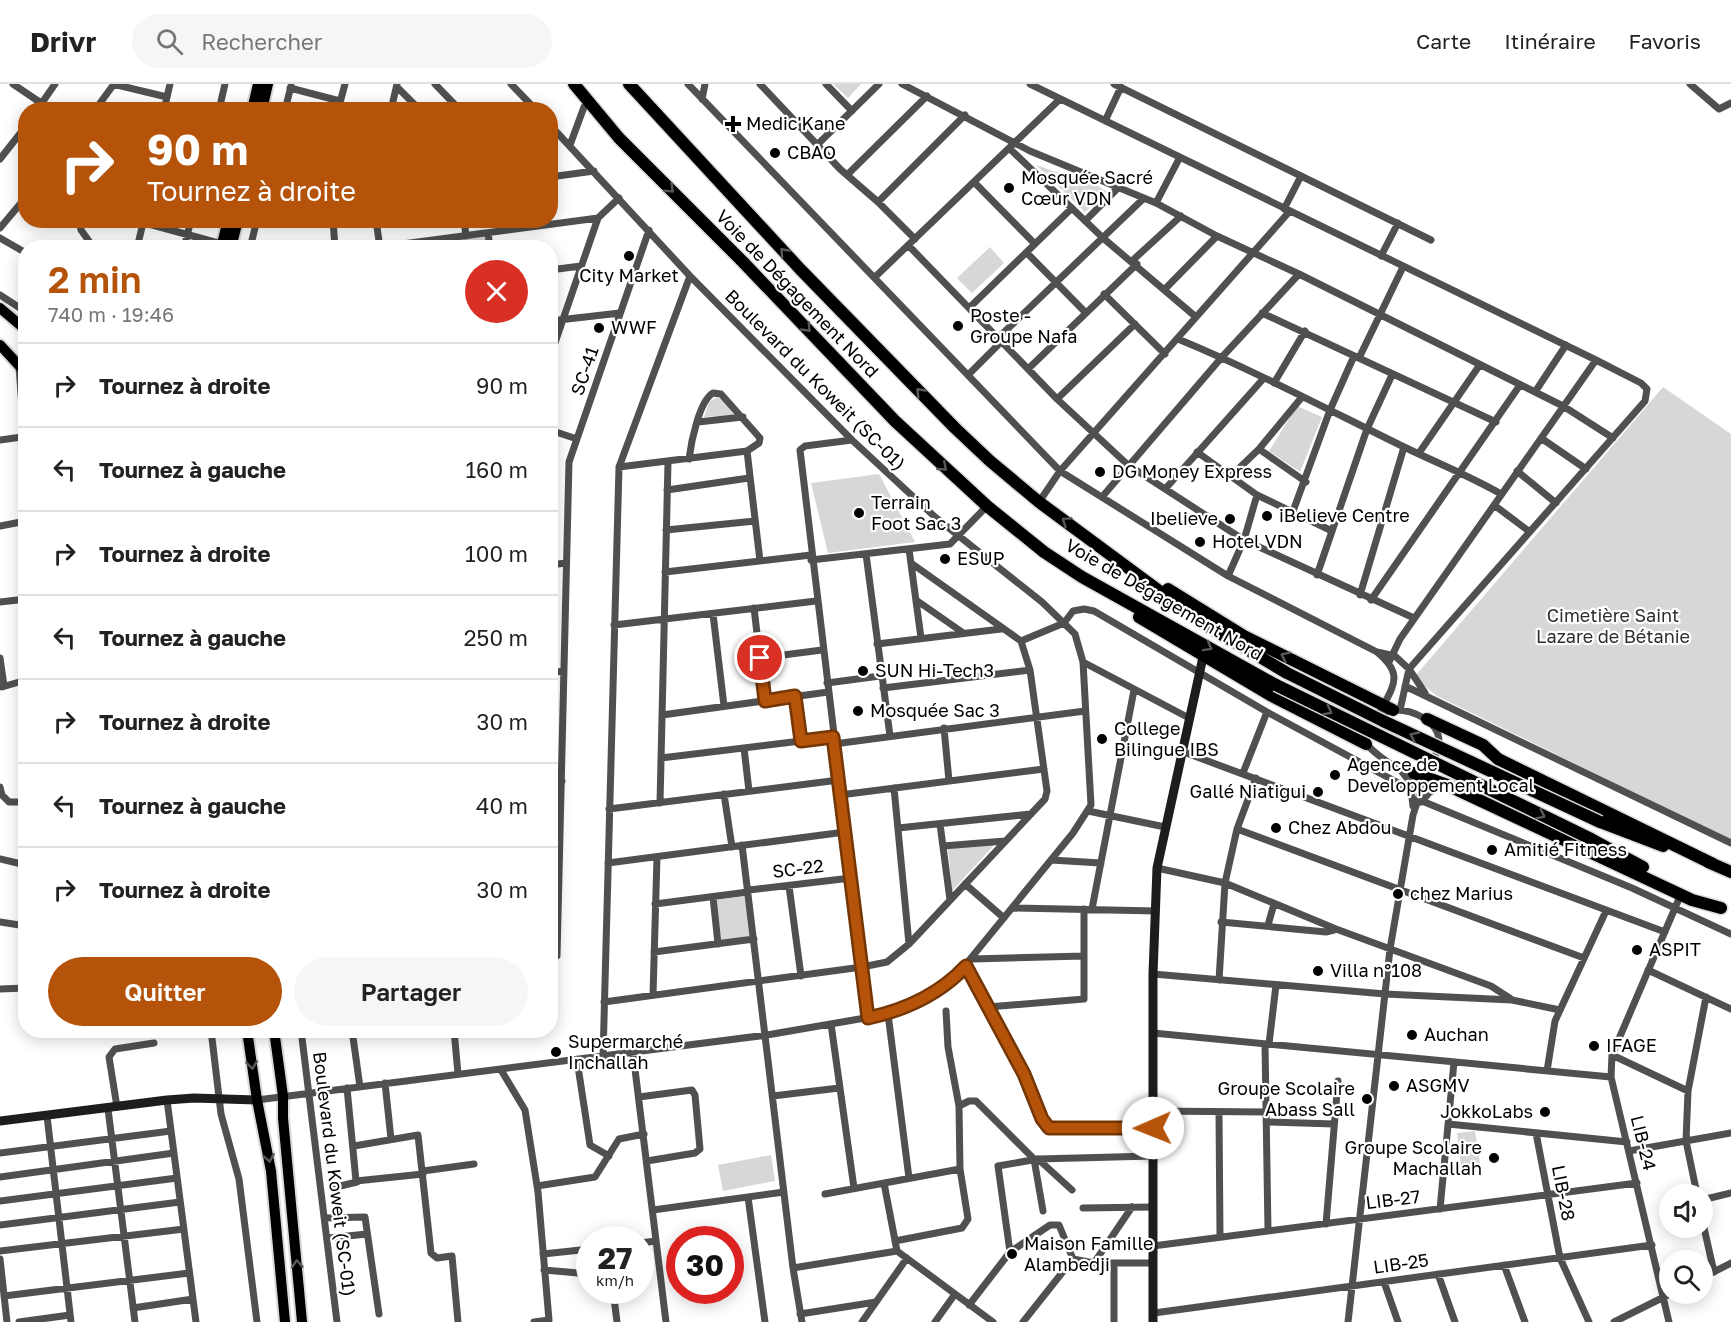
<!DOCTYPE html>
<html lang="fr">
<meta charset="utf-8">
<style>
:root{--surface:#fff;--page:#f6f6f6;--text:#222;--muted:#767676;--line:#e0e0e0;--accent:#b45309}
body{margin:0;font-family:"Golos Text",sans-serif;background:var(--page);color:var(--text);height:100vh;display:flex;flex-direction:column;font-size:22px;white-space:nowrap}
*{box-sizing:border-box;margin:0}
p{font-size:20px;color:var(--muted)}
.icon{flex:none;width:33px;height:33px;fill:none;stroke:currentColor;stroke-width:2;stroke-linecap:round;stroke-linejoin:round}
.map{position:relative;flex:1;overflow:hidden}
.sheet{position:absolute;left:18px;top:156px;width:540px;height:798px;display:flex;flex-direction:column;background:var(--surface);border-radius:24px;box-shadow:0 3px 15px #0003}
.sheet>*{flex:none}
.hud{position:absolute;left:18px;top:18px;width:540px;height:126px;border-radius:24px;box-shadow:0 3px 15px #0003;background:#b45309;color:#fff;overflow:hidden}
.tools{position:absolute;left:1659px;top:1100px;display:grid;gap:12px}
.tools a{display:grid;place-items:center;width:54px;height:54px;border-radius:50%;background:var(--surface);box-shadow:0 3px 15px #0003;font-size:30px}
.speed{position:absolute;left:576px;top:1142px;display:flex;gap:12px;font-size:30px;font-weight:700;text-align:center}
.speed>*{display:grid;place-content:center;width:78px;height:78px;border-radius:50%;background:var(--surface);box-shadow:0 3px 15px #0003;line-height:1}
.speed small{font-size:15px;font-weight:400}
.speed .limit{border:9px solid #d22;background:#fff;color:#111}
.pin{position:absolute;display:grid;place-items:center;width:51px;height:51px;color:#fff;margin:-26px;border:3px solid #fff;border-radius:50%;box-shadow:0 2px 6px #0007}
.me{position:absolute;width:66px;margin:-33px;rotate:269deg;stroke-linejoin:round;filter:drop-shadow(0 0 4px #0008)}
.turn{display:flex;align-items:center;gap:21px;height:126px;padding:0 30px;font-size:27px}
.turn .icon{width:78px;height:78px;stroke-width:2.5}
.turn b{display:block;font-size:42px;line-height:51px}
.round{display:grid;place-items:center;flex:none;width:63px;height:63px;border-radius:32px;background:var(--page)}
.head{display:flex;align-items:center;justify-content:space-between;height:102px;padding:0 30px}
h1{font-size:36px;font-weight:600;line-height:45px;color:var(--accent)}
.cta{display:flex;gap:12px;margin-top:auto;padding:12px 30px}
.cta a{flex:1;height:69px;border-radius:36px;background:var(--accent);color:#fff;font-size:24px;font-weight:600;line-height:69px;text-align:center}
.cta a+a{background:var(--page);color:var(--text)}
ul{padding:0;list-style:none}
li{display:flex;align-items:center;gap:18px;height:84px;padding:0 30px;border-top:2px solid var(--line)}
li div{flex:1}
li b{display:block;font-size:22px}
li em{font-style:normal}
header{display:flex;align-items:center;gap:36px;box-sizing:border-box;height:84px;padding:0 30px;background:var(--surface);border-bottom:2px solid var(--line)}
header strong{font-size:28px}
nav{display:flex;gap:33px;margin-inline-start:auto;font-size:21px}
.search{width:420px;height:54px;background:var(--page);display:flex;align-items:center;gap:15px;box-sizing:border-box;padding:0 21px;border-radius:33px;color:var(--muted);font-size:22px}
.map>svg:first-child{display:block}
</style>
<header>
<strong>Drivr</strong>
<div class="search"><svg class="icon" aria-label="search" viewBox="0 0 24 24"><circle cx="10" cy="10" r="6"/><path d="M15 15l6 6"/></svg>Rechercher</div>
<nav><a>Carte</a><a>Itinéraire</a><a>Favoris</a></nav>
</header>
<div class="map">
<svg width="1731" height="1238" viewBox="0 0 1731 1238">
<rect width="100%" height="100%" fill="#fff"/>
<!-- green -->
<path fill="#d7d7d7" d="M833,0h28l-13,14z
M1036,81l64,22 7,5 -22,20z
M485,145l3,18h-27l-2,-14z
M990,163l14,16 -32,30 -15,-15z
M1663,303l68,47v406l-294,-144 -16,-13 -5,-8z
M717,313l6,3 11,15 -30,2 5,-15z
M1297,322l25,11 -22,55 -31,-21z
M879,390l36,68 -87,11 -17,-70z
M996,759l-44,48 -4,-42z
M747,812l4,40 -34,5 -4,-41z
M1475,1047l5,32 -19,3 -4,-33z
M771,1071l4,26 -52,10 -5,-26z"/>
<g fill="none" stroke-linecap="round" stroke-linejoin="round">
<defs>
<path id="primary" d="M252,26l6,-26
M262,26l6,-26
M221,164l7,-28
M231,164l7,-28
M0,224l26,22
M0,261l26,28
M247,946l10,70 14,71 14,151
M274,946l9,66v22l19,204"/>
<path id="highway" d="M574,0l45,54 124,124 152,159 92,85 57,46 38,25 194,108
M629,0l171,185 155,159 35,33 49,41 165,122 83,49
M1168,505l76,47 149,74
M1139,533l133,79 94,48
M1427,635l56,26 15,14 215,105
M1414,689l33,12 245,115 29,8
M1600,738l63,24
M1591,755l52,28
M1708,778l23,10"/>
</defs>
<!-- primary casing -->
<use href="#primary" stroke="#dbdbdb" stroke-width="14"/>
<!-- highway casing -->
<use href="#highway" stroke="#dbdbdb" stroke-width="15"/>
<!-- street -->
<path stroke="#505050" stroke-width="7" d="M13,0l28,19
M113,0l54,13
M435,0l25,26
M511,0l25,26
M688,0l372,387 168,105 149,76c28,23 16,34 2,62
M760,0l80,85 38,33 37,37
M826,0l26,27
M902,0l128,67 126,52 61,33 82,38 264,132 50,32
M1030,0l566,276 45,23 6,6 -2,12 -236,268 16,24
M1114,0l317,156
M1690,0l29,25 12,-6
M397,3l23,23
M290,4l50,13
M702,15l3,-15
M37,26l18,-26
M95,26l19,-26
M164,26l6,-26
M219,26l6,-26
M285,26l6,-24
M338,26l7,-26
M391,26l6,-26
M1105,37l16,-34
M570,61l14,-38
M817,61l62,-61
M1009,64l94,90 93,79
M0,75l26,-33
M847,91l80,-79
M550,93l44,-6
M974,98l61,62
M878,118l87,-87
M1156,119l24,-46
M1284,125l17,-33
M79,136l2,10 13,18
M134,136l88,24
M333,136l2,28
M376,136l4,28
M464,136l2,16
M1085,137l33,-33
M0,144l26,-31
M488,149l2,15
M455,153l2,11
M0,154l26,15
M908,161l149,154 71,66 116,75 170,78
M380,163l218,-29
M137,164l6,-25
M184,164l7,-28
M250,164l7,-28
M1027,169l59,60
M1381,172l17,-33
M1133,176l48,-44
M550,186l31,-4
M875,193l185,-178
M1165,205l52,-53
M1104,210l61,60
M0,211l26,17
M969,224l103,-100
M1262,229l234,109
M550,237l70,-8
M998,254l145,-139
M1178,255c75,31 147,69 220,105 34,17 70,31 103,50
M550,273l48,-139 21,-20
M1359,274l44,-91
M19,282l7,96
M1028,285l109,-105
M969,290l33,-33
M1274,299l31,-52
M1535,308l31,-47
M1057,315l78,-75
M698,338l45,-5
M550,346l27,9
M1541,354l45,31
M0,356l22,-3
M852,356l-47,6 -5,4 68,568
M1259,365l47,33
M747,367l13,110
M1197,368l60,43 75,36
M1419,369l60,-87
M619,383l128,-16 12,-8 1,-5 -39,-44 -8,-1c-14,8 -22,50 -24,66
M1517,387l39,32
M1231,392l28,-27 43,-52
M1166,404l98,-110
M667,406l82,-12
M1102,413l120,-140 77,-83
M1039,418l21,-31 229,-259
M1494,421l36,27
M1292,430l38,-104 24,-54
M0,442l26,-5
M666,446l89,-9
M909,465l12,89
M866,470l24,182
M811,476l139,-16 37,-38
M550,481l16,-2
M665,488l146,-17
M1317,491l50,-146 25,-54
M1228,492l16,-36 13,-45
M1360,511l44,-148
M916,516l46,32
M1371,516l149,-215
M0,518l26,-3
M754,524l11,93
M713,530l11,92
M614,541l202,-24
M1021,557l43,-18 9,-12 11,-2 10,2 173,101 146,79
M877,560l124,-15
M1377,568l18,4 14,13 -9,41
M0,574l4,28
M760,574l62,-8
M1083,578l106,56
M1389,578l11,-23 196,-279
M550,587l14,1
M24,597l2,12
M827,599l53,-7
M1405,602l326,157
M2,603l24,-7
M883,604l147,-18
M795,612l6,45
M1393,626c19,-1 47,11 46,33 -1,9 -7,20 -11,27 -21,10 -48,-12 -62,-26l1,-9 12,-21z
M662,631l166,-23
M944,644l5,53
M834,660l251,-33
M744,664l5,43
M1181,667l484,181
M661,674l172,-21
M1399,684l11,14 3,24
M1243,689l24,-61
M550,697h12
M0,703l2,8 7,7h17
M894,704l15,156
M724,710l8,53
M840,711l204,-26
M1422,717l210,87 99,46
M1421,718l9,-10 16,-7
M660,719l8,-341
M609,725l230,-29
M1088,727l77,16
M940,740l10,76
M898,744l133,-14
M1237,745l347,129
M742,761l51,423 9,54
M943,762l62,-5
M0,775l26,6
M1051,776l50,3
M608,779l237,-31
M1157,784l68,15 111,46 155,57 20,13
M965,800l39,34
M789,802l12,90
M749,806l102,-12
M713,813l5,47
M655,820l93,-12
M1012,824l144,3
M1092,825l42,-219
M0,838l26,4
M1221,838l105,10 8,-2
M1268,841l6,-21
M654,868l100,-13
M550,873l7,-1 12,-494 80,-232
M972,875l112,-3
M966,882l58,108 18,45 7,9h104
M1648,886l83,39
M1153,890l232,20 127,6 48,10
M1219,896l6,-97 12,-54 19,-51
M0,905l26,-1
M653,911l4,-138
M604,918l258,-35 25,-5 22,-18 136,-145 2,-8 -17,-121 -9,-29 -110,-78
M988,923l96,-8v-90
M946,927l2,36 11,59
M550,930v7
M888,930l21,164
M831,940l23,164
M211,946l10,84 18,65 18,143
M301,946l36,292
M352,946l8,57
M454,946l4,44
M1153,949l458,44
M1265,960l3,187
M1269,960l7,-59
M633,969l33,269
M1612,971l76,36
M603,973l16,-590 71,-191
M577,976l13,85 19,11
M501,986l24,40 13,82 11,128 -15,2
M1547,987l8,-50 51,-110
M385,999l6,56
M347,1004l9,93 67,-7
M773,1012l66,-8
M639,1013l53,-7 3,5 5,54 -5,4 -48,8
M167,1016l29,222
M257,1016l510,-65 121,-21 42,-19 28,-21 115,-141 18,-28 -8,-143 -8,-28 -33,-32 -107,-85 -83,-77 -162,-164 -140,-151
M117,1023l-8,-50 6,-8 39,-6
M108,1025l27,213
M1153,1027l113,1
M1219,1028l1,125
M47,1032l24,206
M1266,1038l68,2
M1448,1040l179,18
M1536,1049l24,125 29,64
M354,1062l64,-11 13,118 6,5 15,-2 6,66
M1629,1067l102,-18
M0,1069l171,-22
M1038,1075l34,31
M423,1087l51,-7
M0,1093l174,-24
M884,1099l13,68 96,71
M537,1102l58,-9 24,-38 25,-5
M825,1110l135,-25
M1697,1110l-11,-53 2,-50 18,-94
M748,1113l17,125
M1702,1116l29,-7
M0,1117l177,-23
M1083,1124l70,-1
M1440,1125l14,-147
M653,1126l131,-18
M339,1133l-3,-30 21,-5
M325,1134l40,-1 14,97
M1702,1135l12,53
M1326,1140l12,-143
M0,1141l180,-23
M328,1154l39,-4
M895,1157l67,-13 6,-9 -8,-50 -1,-63 10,-5h7l58,58 9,52
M640,1159l16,-2
M1153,1162l484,-63
M0,1167l184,-22
M1010,1168l40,-27h9l14,34
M543,1170l47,-5
M0,1175l7,63
M1073,1175l21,4h59
M1094,1179l38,-56
M1114,1179v59
M1504,1181l21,57
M793,1184l104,-17
M544,1186l46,4
M1438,1190l17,48
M1702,1194l29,-15
M1384,1198l14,40
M613,1206l4,32
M4,1212l185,-23
M969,1221l41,-53 -12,-86 40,-7 115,-3
M133,1224l60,-9
M1154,1229l498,-68
M800,1230l76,-12
M19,1238l51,-7
M862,1238l45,-64
M935,1238l20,-28
M1023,1238l50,-63
M1348,1238l42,-373 23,-134 15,-45
M1614,1238l58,-29
M1669,1238l-58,-245 1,-22 69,-161"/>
<!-- secondary -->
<path stroke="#1d1d1d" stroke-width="9" d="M0,1037l167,-21 27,-2 63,2
M1153,1238v-348l4,-106 46,-211"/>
<!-- primary -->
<use href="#primary" stroke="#000" stroke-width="10"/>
<!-- highway -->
<use href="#highway" stroke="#000" stroke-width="12"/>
<defs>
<path id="highway-bridge" d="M1287,589l96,48 217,101
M1276,601l315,154"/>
</defs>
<!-- highway-bridge casing -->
<use href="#highway-bridge" stroke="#dbdbdb" stroke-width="15" stroke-linecap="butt"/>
<!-- highway-bridge -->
<use href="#highway-bridge" stroke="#000" stroke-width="12"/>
</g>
<!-- one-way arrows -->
<defs><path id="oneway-chevron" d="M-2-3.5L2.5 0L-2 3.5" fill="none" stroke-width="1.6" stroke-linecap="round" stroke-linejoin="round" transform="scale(1.5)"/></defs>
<g stroke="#595959">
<use href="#oneway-chevron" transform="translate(670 105) rotate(45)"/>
<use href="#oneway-chevron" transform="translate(784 168) rotate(-133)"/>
<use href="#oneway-chevron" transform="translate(807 244) rotate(46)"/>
<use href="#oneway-chevron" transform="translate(920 308) rotate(-134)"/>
<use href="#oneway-chevron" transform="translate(943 383) rotate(41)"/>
<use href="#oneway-chevron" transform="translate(1066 437) rotate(-145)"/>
<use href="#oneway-chevron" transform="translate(1208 563) rotate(29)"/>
<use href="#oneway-chevron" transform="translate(1285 572) rotate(-154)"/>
<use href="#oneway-chevron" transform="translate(1328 627) rotate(27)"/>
<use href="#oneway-chevron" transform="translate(1414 652) rotate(-155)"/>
<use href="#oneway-chevron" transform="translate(1541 731) rotate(26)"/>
<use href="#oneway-chevron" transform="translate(252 981) rotate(83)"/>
<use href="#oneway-chevron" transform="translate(269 1074) rotate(80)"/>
<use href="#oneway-chevron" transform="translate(297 1180) rotate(-94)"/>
</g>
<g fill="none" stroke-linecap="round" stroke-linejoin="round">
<defs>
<path id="route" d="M760,574l5,43 30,-5 6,45 32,-4 35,281c37,-8 72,-24 98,-52l58,108 18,45 7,9h104"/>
</defs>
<!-- route casing -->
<use href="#route" stroke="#753606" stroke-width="15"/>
<!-- route -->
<use href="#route" stroke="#b45309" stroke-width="10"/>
</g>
<!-- markers -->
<g fill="#000" stroke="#fff" stroke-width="2">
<path d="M730 31h6v6h6v6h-6v6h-6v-6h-6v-6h6z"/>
<circle cx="775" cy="69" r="6"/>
<circle cx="1009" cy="104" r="6"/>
<circle cx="629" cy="172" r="6"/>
<circle cx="958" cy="242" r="6"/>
<circle cx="599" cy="244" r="6"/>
<circle cx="1100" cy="388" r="6"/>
<circle cx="859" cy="429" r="6"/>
<circle cx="1267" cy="432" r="6"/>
<circle cx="1230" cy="435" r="6"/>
<circle cx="1200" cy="458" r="6"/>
<circle cx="945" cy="475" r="6"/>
<circle cx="863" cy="587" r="6"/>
<circle cx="858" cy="627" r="6"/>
<circle cx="1102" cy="655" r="6"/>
<circle cx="1335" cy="691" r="6"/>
<circle cx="1318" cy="708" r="6"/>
<circle cx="1276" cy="744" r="6"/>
<circle cx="1492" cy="766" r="6"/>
<circle cx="1398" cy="810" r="6"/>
<circle cx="1637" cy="866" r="6"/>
<circle cx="1318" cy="887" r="6"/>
<circle cx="1412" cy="951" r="6"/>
<circle cx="1594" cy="962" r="6"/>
<circle cx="556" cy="968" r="6"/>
<circle cx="1394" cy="1002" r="6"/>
<circle cx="1367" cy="1015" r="6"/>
<circle cx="1545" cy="1028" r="6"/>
<circle cx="1494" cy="1074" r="6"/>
<circle cx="1012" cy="1170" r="6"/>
</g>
<g text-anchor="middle" stroke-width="4.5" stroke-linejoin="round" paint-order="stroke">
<!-- poi labels -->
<g font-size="18" fill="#000" stroke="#fff" text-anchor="start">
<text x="746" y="46">Medic'Kane</text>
<text x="787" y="75">CBAO</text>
<text x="1021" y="100">Mosquée Sacré<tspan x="1021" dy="21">Cœur VDN</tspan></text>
<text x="629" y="198" text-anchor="middle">City Market</text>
<text x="970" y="238">Poste -<tspan x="970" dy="21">Groupe Nafa</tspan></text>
<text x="611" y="250">WWF</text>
<text x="1112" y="394">DG Money Express</text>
<text x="871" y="425">Terrain<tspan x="871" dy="21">Foot Sac 3</tspan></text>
<text x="1279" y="438">iBelieve Centre</text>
<text x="1218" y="441" text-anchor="end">Ibelieve</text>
<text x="1212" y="464">Hotel VDN</text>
<text x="957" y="481">ESUP</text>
<text x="875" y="593">SUN Hi-Tech3</text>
<text x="870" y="633">Mosquée Sac 3</text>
<text x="1114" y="651">College<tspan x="1114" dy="21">Bilingue IBS</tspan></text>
<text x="1347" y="687">Agence de<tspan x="1347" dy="21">Developpement Local</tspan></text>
<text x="1306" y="714" text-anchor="end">Gallé Niatigui</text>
<text x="1288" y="750">Chez Abdou</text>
<text x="1504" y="772">Amitié Fitness</text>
<text x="1410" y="816">chez Marius</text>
<text x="1649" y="872">ASPIT</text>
<text x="1330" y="893">Villa n°108</text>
<text x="1424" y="957">Auchan</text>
<text x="568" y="964">Supermarché<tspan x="568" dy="21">Inchallah</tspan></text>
<text x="1606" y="968">IFAGE</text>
<text x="1406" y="1008">ASGMV</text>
<text x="1355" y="1011" text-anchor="end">Groupe Scolaire<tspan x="1355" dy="21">Abass Sall</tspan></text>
<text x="1533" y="1034" text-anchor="end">JokkoLabs</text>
<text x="1482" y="1070" text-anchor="end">Groupe Scolaire<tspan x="1482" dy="21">Machallah</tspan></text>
<text x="1024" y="1166">Maison Famille<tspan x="1024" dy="21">Alambedji</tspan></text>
</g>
<!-- street labels -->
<g font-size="18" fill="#000" stroke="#fff">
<text transform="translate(797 210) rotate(46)" y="6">Voie de Dégagement Nord</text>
<text transform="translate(585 287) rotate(-71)" y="6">SC-41</text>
<text transform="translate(815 296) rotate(45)" y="6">Boulevard du Koweit (SC-01)</text>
<text transform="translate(1164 516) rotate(30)" y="6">Voie de Dégagement Nord</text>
<text transform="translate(798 785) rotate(-7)" y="6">SC-22</text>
<text transform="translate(1643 1059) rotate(76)" y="6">LIB-24</text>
<text transform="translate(334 1090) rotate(83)" y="6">Boulevard du Koweit (SC-01)</text>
<text transform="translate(1563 1109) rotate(79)" y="6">LIB-28</text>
<text transform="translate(1393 1116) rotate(-7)" y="6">LIB-27</text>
<text transform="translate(1401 1180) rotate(-8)" y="6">LIB-25</text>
</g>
<!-- park labels -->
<g font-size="18" fill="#2e2e2e" stroke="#fff">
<text x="1613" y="538">Cimetière Saint<tspan x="1613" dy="21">Lazare de Bétanie</tspan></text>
</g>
</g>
</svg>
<div class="tools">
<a><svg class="icon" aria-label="sound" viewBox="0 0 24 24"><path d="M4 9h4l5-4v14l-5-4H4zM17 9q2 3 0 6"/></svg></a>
<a><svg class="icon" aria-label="search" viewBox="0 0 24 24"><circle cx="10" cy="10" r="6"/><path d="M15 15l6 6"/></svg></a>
</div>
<div class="speed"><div>27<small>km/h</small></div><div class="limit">30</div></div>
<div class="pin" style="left:760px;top:574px;background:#d93025"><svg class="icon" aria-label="arrive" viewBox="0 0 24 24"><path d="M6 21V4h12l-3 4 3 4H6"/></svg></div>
<svg class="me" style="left:1153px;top:1044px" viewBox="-20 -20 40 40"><circle r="19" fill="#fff"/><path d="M0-13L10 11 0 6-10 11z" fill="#b45309"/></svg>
<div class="hud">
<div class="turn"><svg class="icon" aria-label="right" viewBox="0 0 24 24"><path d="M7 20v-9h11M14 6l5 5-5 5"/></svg><div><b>90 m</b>Tournez à droite</div></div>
</div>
<section class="sheet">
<div class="head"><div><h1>2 min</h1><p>740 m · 19:46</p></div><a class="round" style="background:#d93025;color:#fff"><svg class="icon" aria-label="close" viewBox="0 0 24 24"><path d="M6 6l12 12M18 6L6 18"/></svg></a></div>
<ul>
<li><svg class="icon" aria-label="right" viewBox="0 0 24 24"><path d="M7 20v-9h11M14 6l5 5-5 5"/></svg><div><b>Tournez à droite</b></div><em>90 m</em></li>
<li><svg class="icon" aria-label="left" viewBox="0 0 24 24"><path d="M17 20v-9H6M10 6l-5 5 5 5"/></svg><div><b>Tournez à gauche</b></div><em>160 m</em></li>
<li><svg class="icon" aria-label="right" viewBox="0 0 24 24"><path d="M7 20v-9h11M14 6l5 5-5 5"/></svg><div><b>Tournez à droite</b></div><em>100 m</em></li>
<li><svg class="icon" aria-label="left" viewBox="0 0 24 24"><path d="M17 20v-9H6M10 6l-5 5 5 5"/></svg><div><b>Tournez à gauche</b></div><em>250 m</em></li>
<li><svg class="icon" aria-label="right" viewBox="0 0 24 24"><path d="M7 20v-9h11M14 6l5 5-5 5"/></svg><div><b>Tournez à droite</b></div><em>30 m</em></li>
<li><svg class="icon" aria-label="left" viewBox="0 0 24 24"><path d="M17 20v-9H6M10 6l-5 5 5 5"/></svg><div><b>Tournez à gauche</b></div><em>40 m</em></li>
<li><svg class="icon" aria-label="right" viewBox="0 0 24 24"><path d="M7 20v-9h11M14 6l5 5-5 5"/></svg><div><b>Tournez à droite</b></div><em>30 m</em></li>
</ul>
<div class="cta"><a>Quitter</a><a>Partager</a></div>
</section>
</div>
